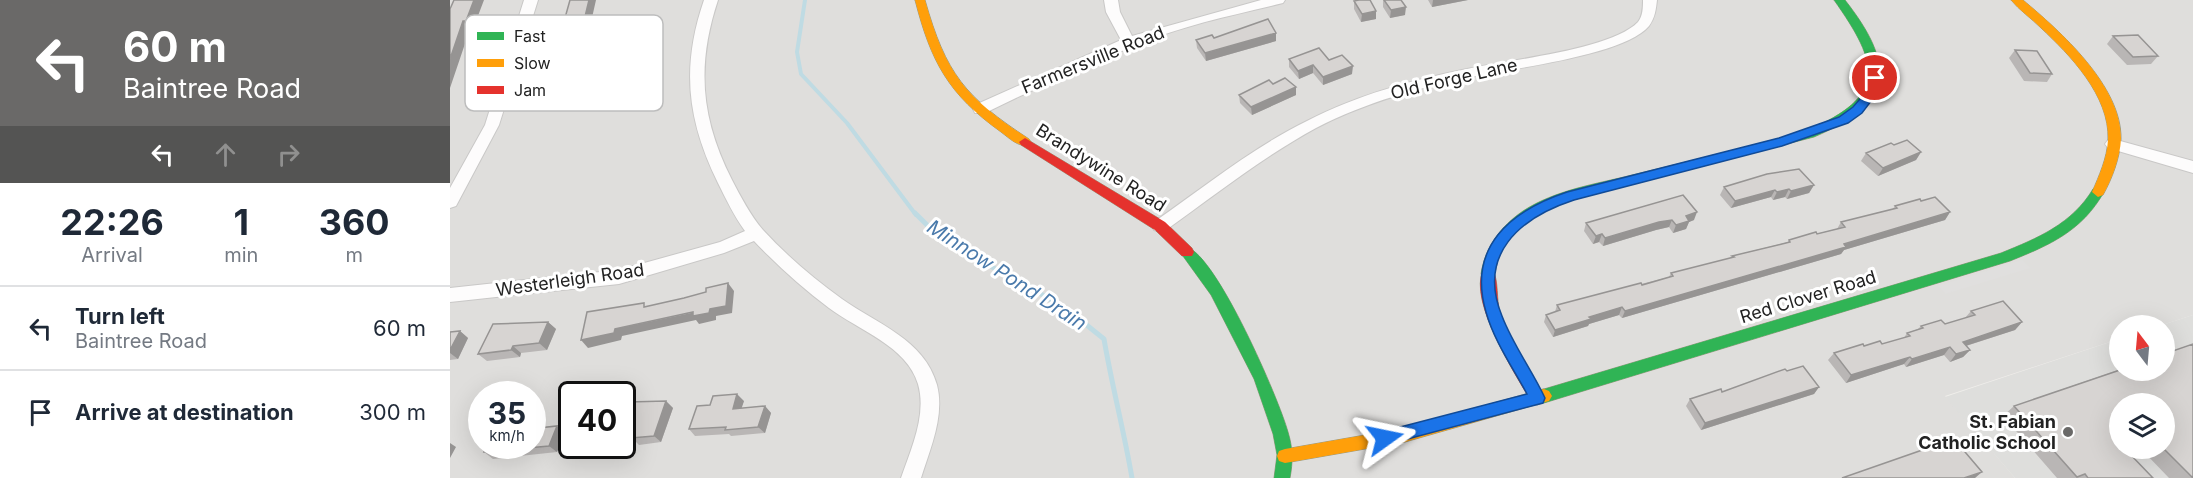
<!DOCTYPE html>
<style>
:root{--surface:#fff;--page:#f6f6f7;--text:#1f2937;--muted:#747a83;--line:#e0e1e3}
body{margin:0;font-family:Inter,sans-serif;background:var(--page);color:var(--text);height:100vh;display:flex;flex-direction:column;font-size:22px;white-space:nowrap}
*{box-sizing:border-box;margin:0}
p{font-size:20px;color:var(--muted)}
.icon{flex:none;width:33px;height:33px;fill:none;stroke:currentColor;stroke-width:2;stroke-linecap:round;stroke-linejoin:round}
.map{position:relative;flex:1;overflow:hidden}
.panel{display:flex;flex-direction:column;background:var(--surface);width:450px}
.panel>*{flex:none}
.hud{background:#6a6968;color:#fff;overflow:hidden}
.needle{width:39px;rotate:344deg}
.tools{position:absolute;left:1659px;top:315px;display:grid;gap:12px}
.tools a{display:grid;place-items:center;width:66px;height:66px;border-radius:50%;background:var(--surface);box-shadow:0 6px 24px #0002;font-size:30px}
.speed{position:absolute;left:18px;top:381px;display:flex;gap:12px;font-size:30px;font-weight:700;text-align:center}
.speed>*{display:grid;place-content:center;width:78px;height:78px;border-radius:50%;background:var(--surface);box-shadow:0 6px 24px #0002;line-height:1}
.speed small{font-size:15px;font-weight:400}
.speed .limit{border:3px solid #111;border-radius:9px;background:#fff;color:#111}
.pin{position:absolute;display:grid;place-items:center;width:51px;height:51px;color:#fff;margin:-26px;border:3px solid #fff;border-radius:50%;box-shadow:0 2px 6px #0007}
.me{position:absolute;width:66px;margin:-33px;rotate:78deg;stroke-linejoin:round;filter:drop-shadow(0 0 4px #0008)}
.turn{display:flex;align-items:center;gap:21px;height:126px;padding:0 24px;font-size:27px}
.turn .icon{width:78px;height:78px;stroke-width:2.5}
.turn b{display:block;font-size:42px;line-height:51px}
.lanes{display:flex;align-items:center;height:57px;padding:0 24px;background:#0003;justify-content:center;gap:30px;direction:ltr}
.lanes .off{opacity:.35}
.eta{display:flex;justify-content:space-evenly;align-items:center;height:102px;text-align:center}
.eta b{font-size:36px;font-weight:700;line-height:42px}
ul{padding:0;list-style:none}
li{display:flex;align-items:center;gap:18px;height:84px;padding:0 24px;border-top:2px solid var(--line)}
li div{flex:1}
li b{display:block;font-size:22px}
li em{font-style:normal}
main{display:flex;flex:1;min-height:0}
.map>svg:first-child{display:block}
</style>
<main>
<section class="panel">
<div class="hud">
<div class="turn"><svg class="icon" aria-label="left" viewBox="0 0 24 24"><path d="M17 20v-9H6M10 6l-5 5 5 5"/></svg><div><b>60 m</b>Baintree Road</div></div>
<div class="lanes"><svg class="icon" aria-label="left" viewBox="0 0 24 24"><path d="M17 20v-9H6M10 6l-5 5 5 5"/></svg><svg class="icon off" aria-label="ahead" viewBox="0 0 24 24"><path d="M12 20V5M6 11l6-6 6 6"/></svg><svg class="icon off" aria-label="right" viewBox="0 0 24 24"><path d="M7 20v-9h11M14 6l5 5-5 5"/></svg></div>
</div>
<div class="eta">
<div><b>22:26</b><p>Arrival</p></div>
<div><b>1</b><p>min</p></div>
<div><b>360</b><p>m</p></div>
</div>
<ul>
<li><svg class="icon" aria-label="left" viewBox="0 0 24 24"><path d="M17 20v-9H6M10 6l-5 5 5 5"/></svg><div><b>Turn left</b><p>Baintree Road</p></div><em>60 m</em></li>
<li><svg class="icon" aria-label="arrive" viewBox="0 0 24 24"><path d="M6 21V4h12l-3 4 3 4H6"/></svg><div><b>Arrive at destination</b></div><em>300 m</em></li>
</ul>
</section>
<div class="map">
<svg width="1743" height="478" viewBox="0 0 1743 478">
<rect width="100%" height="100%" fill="#f0eeeb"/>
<!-- residential -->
<path fill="#dfdedc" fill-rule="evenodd" d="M0,0h1743v315l-31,10 -42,1 -1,13 -174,57 70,82h-1565zM32,394h50v52h-50zM122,394h50v52h-50z"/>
<!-- religious -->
<path fill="#dededc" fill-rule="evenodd" d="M1743,315v163h-178l-70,-81 174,-58 1,31h44v-44l-2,-1zM1670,404h44v44h-44z"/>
<!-- parking -->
<path fill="#e0dfde" d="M1572,260l8,8 -85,26 -7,-8z"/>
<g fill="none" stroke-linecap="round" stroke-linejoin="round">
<!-- stream-far1 -->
<path stroke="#bfdbe3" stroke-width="4" d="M355,0l-8,52 4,22 46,49 69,92"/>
<!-- stream -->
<path stroke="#bfdbe3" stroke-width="5" d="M465,213l13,13 72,46 9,2 64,40 31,25c8,47 20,92 28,139"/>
<defs>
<path id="street" d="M74,0h14l-39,125 -43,81 -6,2v-20l35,-63z
M254,0h14c-22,66 -17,119 14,180 9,17 18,35 31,50 23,25 51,49 79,69 35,25 82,40 95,86 8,31 -7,64 -16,93h-20c10,-29 26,-63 17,-94 -11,-38 -60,-54 -89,-76 -27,-20 -52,-43 -75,-67l-30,12 -105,31 -169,18v-14l169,-18 101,-28 25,-11c-11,-15 -19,-32 -27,-48 -31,-63 -37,-116 -14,-183z
M654,0h14l2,12 12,24 129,-36h24l-2,3c-49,12 -100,22 -147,42 -50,21 -101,43 -151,68h-10l-2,-4 2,-4 146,-65 -15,-28z
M1193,0h14c-1,9 -2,18 -8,26 -24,29 -134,42 -173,50 -55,11 -110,26 -160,52 -53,29 -101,67 -150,102l-6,2 -6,-2 -2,-4 2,-4c50,-35 98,-74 153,-101 50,-26 105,-41 160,-52 40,-9 144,-19 171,-47 5,-6 5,-15 5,-22z
M1663,139l80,22v12l-85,-25 -3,-4 3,-4z"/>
<path id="fast" d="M1384,0h11c51,65 49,103 -31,137l-231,60c-31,9 -66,24 -82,54 -4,8 -4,18 -8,27h-10l-2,-4c4,-27 20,-48 42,-63 32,-21 73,-27 109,-36 58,-14 116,-28 174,-44 82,-35 74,-66 28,-131z
M1648,187l6,5c-22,39 -54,53 -94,69l-466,142 -5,-2 -3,-5 3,-5 5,-2 457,-136c37,-15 71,-29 92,-64z
M737,247c30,9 92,152 101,185 5,16 5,30 2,46h-16l3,-23 -4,-21 -19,-55 -43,-84 -31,-43 2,-4z"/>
<path id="slow" d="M465,0h10c21,74 40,97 104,139l2,3 -2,3c-10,3 -20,-7 -28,-13 -53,-38 -70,-70 -86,-132z
M1561,0h12c37,31 99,86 98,139 -1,19 -9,40 -18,56l-5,2 -6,-5c7,-16 15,-34 16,-52 2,-44 -38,-85 -67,-112 -10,-10 -22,-18 -30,-28z
M1094,389l5,2 3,5 -3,5 -144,41 -120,21 -6,-2 -2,-5 2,-5 6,-2 120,-21z"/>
<path id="jam" d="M575,138l140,84 27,26 2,4 -2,4h-10l-27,-26 -134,-85 -2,-3z
M1038,269l5,1c6,12 3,29 7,42 10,30 27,55 42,81l3,5 -3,5 -5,2 -5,-2c-16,-28 -64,-101 -49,-133z"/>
</defs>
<!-- street casing -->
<use href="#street" stroke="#c9c8c7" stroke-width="2"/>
<!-- fast casing -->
<use href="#fast" stroke="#999a82" stroke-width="1"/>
<!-- slow casing -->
<use href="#slow" stroke="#999a82" stroke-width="1"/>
<!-- jam casing -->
<use href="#jam" stroke="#999a82" stroke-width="1"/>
<!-- street -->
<use href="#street" fill="#fdfcfc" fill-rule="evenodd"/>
<!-- fast -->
<use href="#fast" fill="#30b455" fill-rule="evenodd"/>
<!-- slow -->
<use href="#slow" fill="#ff9f0a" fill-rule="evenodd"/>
<!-- jam -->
<use href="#jam" fill="#e5322d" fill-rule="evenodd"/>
</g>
<!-- wall -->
<path fill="#b9b6b5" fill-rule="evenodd" d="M933,0h18l4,15 -15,3 -7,-11z
M978,0h40l-36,7z
M904,1l22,10v8l-15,3 -7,-13z
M1663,36l45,20 -7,8 -24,1 -20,-21z
M764,38l62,3 -70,20 -9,-13 -1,-8z
M1565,50l37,24 -5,8 -23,-1 -15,-23z
M839,59l40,1 23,14 -29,11 -10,-12 -14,6 -10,-12z
M823,84l23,11 -44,20 -12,-12 -1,-8z
M1444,145l27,7 -5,8 -38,16 -17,-15 5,-8z
M1364,185l-5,8 -22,6 -2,-2 -12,3 -2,-3 -40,11 -11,-13 4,-8z
M1233,195l11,25 -5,2 -3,7 -13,4 -4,-6 -13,3 -53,16 -4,-4 -6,2 -9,-13 2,-8z
M1471,201l29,11 -5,8 -101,30 -3,4 -219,64 -3,-3 -30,9 -1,2 -35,11 -9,-15 2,-7 9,-3 2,-7 112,-28 2,-4 60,-15 1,-2 56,-14 1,-2 48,-11 4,-7 51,-12 3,-4z
M1521,311l51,11 -7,8 -49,16 4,4 -7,7 -13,5 -6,-7 -38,12 -2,-3 -58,19 -18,-23 6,-7 30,-7 18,-2 22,-6 3,-5 11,-4 3,-3 24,-2 20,-6z
M98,322l8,7 -9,21 -26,3 -1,4 -33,4 -9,-7z
M10,331l8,7 -10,21 -8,1v-28z
M1743,344v134h-24l-25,-26 -12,5 21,21h-96l-54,-62 11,-10zM1714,404v44h-44z
M1337,371l32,16 -5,7 -113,36 -15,-24 4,-7 32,-7z
M216,401l7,7 -12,34 -22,3 -4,-4 -13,2v-31z
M294,401l-3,7 24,-2 6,7 -6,20 -34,3 -2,-2 -34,2 -6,-7z
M107,426l8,7 -8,19 -64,7 -9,-7 60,-24z"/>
<!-- shaded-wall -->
<path fill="#969493" d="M24,0h10l-11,29h-3l-20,59v-29l13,-38z
M139,0h7l-14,62 -6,1 -10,41 -22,5 -7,-8 33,-46z
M983,0h35l-36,7z
M956,7l-1,8 -15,3 1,-8z
M926,11v8l-15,3 1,-8z
M826,33v8l-70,20 -1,-8z
M863,65v8l-14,6 -1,-8z
M903,66l-1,8 -29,11v-8z
M846,87v8l-44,20 -1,-8z
M1471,152l-5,8 -38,16 5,-8z
M1364,185l-5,8 -22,6 4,-8z
M1339,189l-4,8 -12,3 4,-8z
M1325,190l-4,7 -40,11 4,-7z
M1247,212l-3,8 -5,2 -3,7 -13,4 3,-8 10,-9z
M1500,212l-5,8 -101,30 -3,4 -219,64 3,-7z
M1222,220l-3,7 -13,3 -53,16 2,-8 54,-16z
M1152,234l-3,8 -6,2 3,-8z
M278,283l6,8 -2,22 -16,3v4l-17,4 -3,-4 -74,16 -1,4 -33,8 -7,-8 34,-11 95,-20z
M1172,307l-3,8 -30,9 -1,2 -35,11 2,-7 34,-13z
M98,322l8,7 -9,21 -8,-7z
M1572,322l-7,8 -59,19 7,-7z
M10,331l8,7 -10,21 -8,-6v-3z
M63,346l8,7 -1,4 -9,-7z
M1500,347l-6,8 -38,12 6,-8z
M1520,350l-7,7 -13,5 6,-8z
M1460,357l-6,7 -58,19 5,-8z
M1369,387l-5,7 -113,36 4,-7z
M287,394l7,7 -5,15 -6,-7z
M216,401l7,7 -12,34 -7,-6z
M315,406l6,7 -6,20 -7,-6z
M107,426l8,7 -8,19 -8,-6z
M0,443l6,4 -6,11z
M1691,448h8l-5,4 -28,11 13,-10z
M1532,472l-7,6h-11z"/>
<!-- building -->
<path fill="#d7d4d2" stroke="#969493" stroke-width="1.5" d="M4,0h20l-8,21h-3l-13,38v-50z
M120,0h19l-13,54 -6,1 -10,41 -23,5 8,-31 6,-2z
M909,0h11l6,11 -14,3 -8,-13z
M934,0h17l5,7 -15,3z
M818,19l8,14 -71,20 -9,-13 16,-5 2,3z
M1688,35l20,21 -25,1 -20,-21z
M869,48l10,12 13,-5 11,11 -30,11 -10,-12 -15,6 -9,-12z
M1565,50l22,1 15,23 -22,-1z
M835,78l11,9 -45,20 -12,-12 30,-15 4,4z
M1457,140l14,12 -38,16 -17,-15 25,-10 3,2z
M1349,169l15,16 -23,6 -2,-2 -12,3 -2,-2 -40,11 -11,-14 43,-13z
M1233,195l14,17 -11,4 3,5 -13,4 -4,-5 -13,2 -54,16 -3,-4 -6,2 -10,-13z
M1485,197l15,15 -106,32 2,3 -221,64 -3,-4 -33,10 2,2 -36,11 -9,-15 14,-5 -3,-5 84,-22 1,2 31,-9 -2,-3 63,-16 -2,-1 58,-14 -1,-2 27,-8 1,2 28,-7 -4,-5 56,-14 -2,-2 25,-7 1,2z
M278,283l-2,23 -16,3 -1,4 -16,3v-4l-78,17 -1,4 -33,7 6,-28 57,-9v4l40,-9 22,-6v-4z
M1553,301l19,21 -59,20 7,8 -14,4 -6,-7 -38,12 -2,-2 -59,18 -17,-22 29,-9 1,2 16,-5 2,3 28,-8 -3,-3 16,-5 -2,-2 20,-6 4,4 30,-9 -4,-4z
M98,322l-9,21 -26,3 -2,4 -33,4 15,-30z
M10,331l-10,19v-18z
M1743,344v134l-30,-30h1v-44h-44v44h21l-12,5 24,25h-65l-3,-4 -8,3 -63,-71 106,-36h44v-16z
M1353,366l16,21 -114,36 -15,-24 31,-10 1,3 63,-23 2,2z
M287,394l-4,15 32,-3 -7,21 -33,3 1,-3 -37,2 8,-23 13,-1 3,-9z
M216,401l-12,35 -23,2 2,-4 -11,1v-23h2l4,-10z
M82,425h8l-2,3 19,-2 -8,20 -65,6 3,-6h45z
M1504,439l28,33 -18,6h-122z"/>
<!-- route -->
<path fill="#1a73e8" stroke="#114b97" stroke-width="1.5" d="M1425,74l6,4 -6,18 -13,17 -14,10 -66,23 -208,54c-55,18 -97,55 -72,116 11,29 30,54 43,82l-2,5 -158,42 -5,-2 -3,-5 3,-5 5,-2 142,-37c-14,-26 -33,-53 -41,-82 -19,-65 24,-101 81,-120l212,-54 60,-21 14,-10 13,-15 3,-14z"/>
<!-- markers -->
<circle fill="#6a6968" stroke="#fff" stroke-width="2" cx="1618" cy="432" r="6"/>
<g text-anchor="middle" stroke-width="6" stroke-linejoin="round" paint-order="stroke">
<!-- street labels -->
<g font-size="18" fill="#222" stroke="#fff">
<text transform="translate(643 60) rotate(-22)" y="6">Farmersville Road</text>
<text transform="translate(1004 79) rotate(-13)" y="6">Old Forge Lane</text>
<text transform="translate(651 168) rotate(32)" y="6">Brandywine Road</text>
<text transform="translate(120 280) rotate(-8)" y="6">Westerleigh Road</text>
<text transform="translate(1358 297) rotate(-17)" y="6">Red Clover Road</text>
</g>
<!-- poi labels -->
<g font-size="18" font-weight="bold" fill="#222" stroke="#fff" text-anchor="end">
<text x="1606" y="428">St. Fabian<tspan x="1606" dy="21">Catholic School</tspan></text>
</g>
<!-- water labels -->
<g font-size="20" font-style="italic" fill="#4a7aab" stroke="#fff">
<text transform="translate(557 275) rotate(33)" y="7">Minnow Pond Drain</text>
</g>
</g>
<!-- legend -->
<rect x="15" y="15" width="198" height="96" rx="9" fill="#fff" stroke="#bdbdbd" stroke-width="1.5"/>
<rect x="27" y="32" width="27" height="8" fill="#30b455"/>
<rect x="27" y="59" width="27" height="8" fill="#ff9f0a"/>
<rect x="27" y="86" width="27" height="8" fill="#e5322d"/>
<g font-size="16" fill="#222">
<text x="64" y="42">Fast</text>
<text x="64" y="69">Slow</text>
<text x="64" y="96">Jam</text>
</g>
</svg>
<div class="tools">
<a><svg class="needle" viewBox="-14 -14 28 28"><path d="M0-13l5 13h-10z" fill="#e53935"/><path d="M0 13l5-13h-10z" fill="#747a83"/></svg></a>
<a><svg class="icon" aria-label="layers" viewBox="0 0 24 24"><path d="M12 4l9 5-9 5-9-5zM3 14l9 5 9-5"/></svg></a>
</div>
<div class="speed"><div>35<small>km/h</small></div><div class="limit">40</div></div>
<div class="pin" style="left:1425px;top:78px;background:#d93025"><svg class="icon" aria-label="arrive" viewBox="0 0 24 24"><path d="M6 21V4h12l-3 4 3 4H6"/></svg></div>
<svg class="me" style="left:935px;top:438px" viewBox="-20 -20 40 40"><path d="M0-17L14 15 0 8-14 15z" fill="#1a73e8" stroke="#fff" stroke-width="4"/></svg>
</div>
</main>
